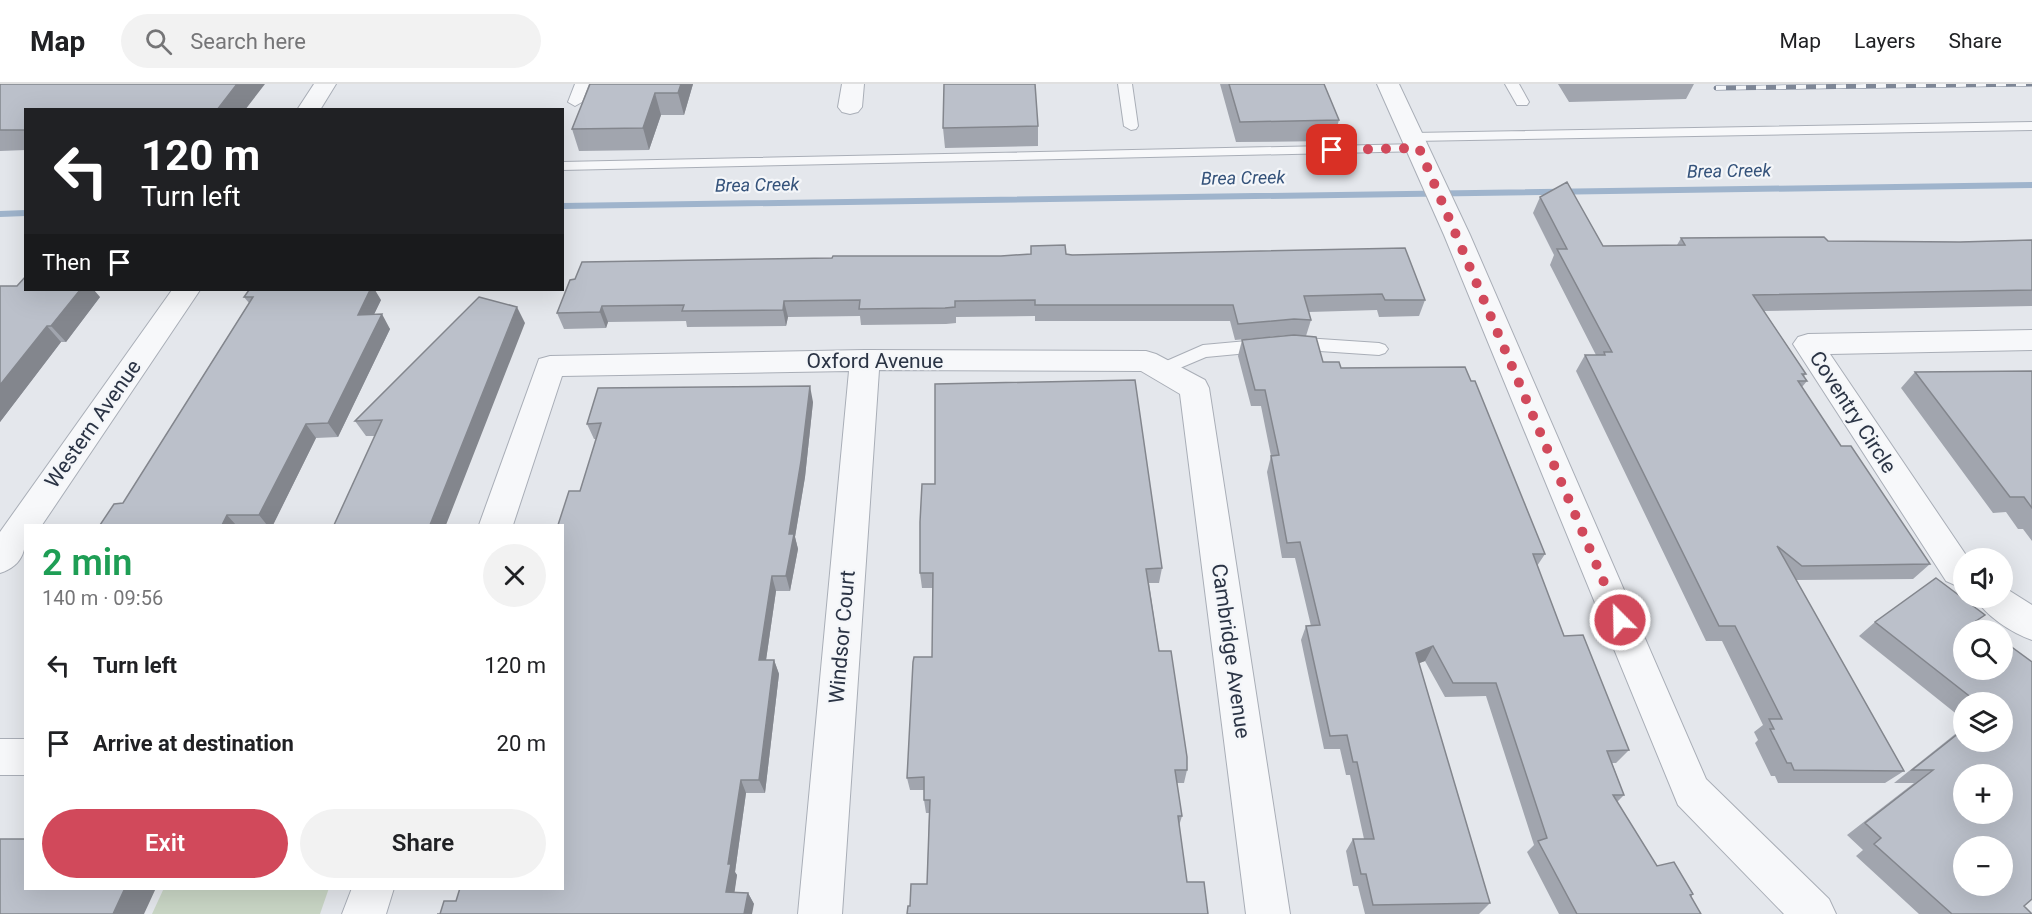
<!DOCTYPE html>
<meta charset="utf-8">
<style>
:root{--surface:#fff;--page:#f2f2f2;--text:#202124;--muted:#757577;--line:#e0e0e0;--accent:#d1495b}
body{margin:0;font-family:Roboto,sans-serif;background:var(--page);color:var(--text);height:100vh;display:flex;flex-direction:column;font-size:22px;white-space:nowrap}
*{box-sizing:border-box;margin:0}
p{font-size:20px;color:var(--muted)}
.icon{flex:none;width:33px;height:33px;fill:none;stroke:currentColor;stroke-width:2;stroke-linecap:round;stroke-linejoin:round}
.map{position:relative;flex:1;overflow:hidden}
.panel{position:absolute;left:24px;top:440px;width:540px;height:366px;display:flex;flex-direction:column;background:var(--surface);border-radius:0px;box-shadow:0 6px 24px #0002}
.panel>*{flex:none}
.top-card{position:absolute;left:24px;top:24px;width:540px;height:183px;border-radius:0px;box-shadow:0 6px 24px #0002;background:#202124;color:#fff;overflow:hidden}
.buttons{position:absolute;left:1953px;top:464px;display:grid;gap:12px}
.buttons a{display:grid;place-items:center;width:60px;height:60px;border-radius:50%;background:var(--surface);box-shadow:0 6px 24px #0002;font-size:30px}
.pin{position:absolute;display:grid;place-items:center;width:51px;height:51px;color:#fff;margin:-26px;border-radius:12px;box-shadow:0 3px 9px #0006}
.me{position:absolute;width:66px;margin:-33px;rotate:337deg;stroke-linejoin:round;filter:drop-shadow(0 0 4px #0008)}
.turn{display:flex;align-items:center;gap:21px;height:126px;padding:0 18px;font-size:27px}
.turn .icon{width:78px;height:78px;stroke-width:2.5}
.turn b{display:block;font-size:42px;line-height:51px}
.then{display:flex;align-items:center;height:57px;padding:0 18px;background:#0003;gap:12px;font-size:22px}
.round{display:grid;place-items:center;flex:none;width:63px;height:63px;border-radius:32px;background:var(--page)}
.summary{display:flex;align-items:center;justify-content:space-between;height:102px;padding:0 18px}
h1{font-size:36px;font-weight:600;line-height:45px;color:#1e9e55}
.action{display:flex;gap:12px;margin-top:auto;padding:12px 18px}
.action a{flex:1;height:69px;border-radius:36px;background:var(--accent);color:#fff;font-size:24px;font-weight:600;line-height:69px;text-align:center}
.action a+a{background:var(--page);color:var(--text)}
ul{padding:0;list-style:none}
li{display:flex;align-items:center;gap:18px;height:78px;padding:0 18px}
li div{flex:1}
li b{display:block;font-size:22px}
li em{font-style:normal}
header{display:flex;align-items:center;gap:36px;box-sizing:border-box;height:84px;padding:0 30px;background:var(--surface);border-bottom:2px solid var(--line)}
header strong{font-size:28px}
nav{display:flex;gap:33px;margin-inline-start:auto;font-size:21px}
.search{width:420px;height:54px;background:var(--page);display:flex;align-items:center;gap:15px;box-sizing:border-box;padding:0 21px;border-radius:33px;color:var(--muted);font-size:22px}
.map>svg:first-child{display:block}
</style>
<header>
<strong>Map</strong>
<div class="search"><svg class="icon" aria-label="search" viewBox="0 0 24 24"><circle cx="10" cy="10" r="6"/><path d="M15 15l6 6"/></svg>Search here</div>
<nav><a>Map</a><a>Layers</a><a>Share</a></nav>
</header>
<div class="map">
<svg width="2032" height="830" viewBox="0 0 2032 830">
<rect width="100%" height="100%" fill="#e4e7ec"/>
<!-- green -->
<path fill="#c9d6c5" d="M164,804h165l-9,26h-168z"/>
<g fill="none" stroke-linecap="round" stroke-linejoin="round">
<!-- stream -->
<path fill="#9fb4cc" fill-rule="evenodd" d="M2032,98v6l-1470,21v-6z
M26,126v6l-26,1v-6z"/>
<defs>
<path id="service" d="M575,0h14l-7,18 -7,4 -7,-4z
M1118,0h14l6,42 -2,3 -5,1 -7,-4z
M1505,0h14l10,18 -2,3h-10z
M2032,38v8l-619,11 -7,-4 7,-4z
M1419,60l5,1 2,3 -2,3 -862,19v-8z
M1290,253l89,6 6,2 3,4 -3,4 -6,2 -89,-6 -84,8 -45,19 -6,-2 -3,-4 3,-4 48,-21z"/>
<path id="minor" d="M842,0h22l-2,23 -4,5 -8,2 -8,-2 -4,-5z
M1377,0h22l71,151 236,544 123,120 7,15h-52l-106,-109 -234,-570z
M2032,246v20l-202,4 138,204h-4v31l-18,-8 -153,-237 5,-7 10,-3z
M865,266l281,1 10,3 49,26 4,8 81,526h-44l-66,-520 -39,-23 -262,-1 -37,544h-44l51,-543 -287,5 -49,149h-34l60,-166 11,-3z
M2002,502l30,19v35c-20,-7 -47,-24 -57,-43h27z
M0,655h26v36h-26z
M352,804h42l-8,26h-44z"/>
<path id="tertiary" d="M314,0h22l-16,26h-23z
M172,206h28l-158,235h-16c0,23 -1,40 -26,48v-41z"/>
</defs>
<!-- service casing -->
<use href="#service" stroke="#a9aeb7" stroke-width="2"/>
<!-- minor casing -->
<use href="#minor" stroke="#a9aeb7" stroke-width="2"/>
<!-- tertiary casing -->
<use href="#tertiary" stroke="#a9aeb7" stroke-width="2"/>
<!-- service -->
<use href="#service" fill="#f7f8fa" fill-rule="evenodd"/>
<!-- minor -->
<use href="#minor" fill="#f7f8fa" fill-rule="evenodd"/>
<!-- tertiary -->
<use href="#tertiary" fill="#f7f8fa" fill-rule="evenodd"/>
<defs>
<path id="rail" d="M1716,4l316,-4"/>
</defs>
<!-- rail casing -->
<use href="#rail" stroke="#7d8696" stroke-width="5"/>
<!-- rail -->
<use href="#rail" stroke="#f4f6f9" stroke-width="4" stroke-dasharray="10" stroke-linecap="butt"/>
</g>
<!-- wall -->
<path fill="#a1a5ae" d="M0,0l26,26v40l-26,1z
M590,0h103l-9,31h-23l-12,35 -70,1 -7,-22z
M1220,0h104l15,36 -6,21 -97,1z
M1558,0h136l-8,15 -117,3z
M1038,42v20l-93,2 -2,-20z
M1540,113l63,49 74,-1 4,-7 147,3 132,1 72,-2v66l-268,5 42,63 -2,2 3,5 -5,6 39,59 89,118 -17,15 -117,1 108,191 -19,12h-107l-3,-7h-4l-16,-33 3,-3 -4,-8 9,-7 -41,-84h-16l-130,-270 9,-16h11l-46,-90 4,-10 -21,-42z
M1066,170l359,46 -6,16 -40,1 -2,-7 -68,2 2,8 -5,16 -16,-1 -55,5 -5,-19h-195v-5l-79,1v6l-10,1 -85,1 -1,-9 -72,1 -2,9 -99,1 -1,-6 -78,1 -2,6 -42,1 -7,-16 13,-33 431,-24z
M0,202h17l83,11 -34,45h-5l-61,80z
M244,213l137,3 -7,14 16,15 -52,108 -22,1 -43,87h-173l23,-22 126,-200z
M525,239l-150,113h-9l-11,-15z
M1242,256l81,22 18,6 204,186 -8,12 27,70 65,114 -13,13h-4l12,32 -7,7 40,64 36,28 -2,3 10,17h-142l-32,-62 7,-7 -48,-149 -41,1 -20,-36 -6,2 71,240 -11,11h-114l-7,-28h-5l-7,-35 7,-12h11l-14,-64h-4l-6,-26h-16l-23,-109 5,-14h5l-16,-68h-13l-15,-86 4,-16 -10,-50h-10l-13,-50z
M2032,287v170l-9,-12h-5l-12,-17 -13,1 -92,-125 14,-16z
M813,318l-8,75 -10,60 3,12 -8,42h-14l-10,69h8l5,14 -14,119h-19l-11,79 2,3 -3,17 14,1 6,11 -314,10 16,-13 106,-13 18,-397 16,-52h-2l-7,-15z
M1162,484l-3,15h-10l10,68 28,119 -3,13h-7l5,33 -3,10 -269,80 17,-22 2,-71h-3l-2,-13v-10h-14l-3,-12 25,-121 1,-69h-11l-2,-15z
M1977,537l25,48 22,237 8,8h-113l-63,-58 7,-6 -16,-15 67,-52h-20l70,-56v14l38,-39h-38v18l-105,-84 16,-14z"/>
<!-- shaded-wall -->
<path fill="#83868d" d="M237,0h28l-20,26h-28z
M681,0h12l-9,31 -6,-22z
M655,9l6,22 -12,35 -6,-22z
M71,206h23l6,7 -34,45 -15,-16z
M370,206h5l6,10 -14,29 -9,-14z
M784,217l4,16 -2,9 -3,-16z
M602,222l6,16 -2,6 -6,-16z
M517,223l8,16 -79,202h-16z
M382,230l8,15 -52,108 -10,-14z
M47,242l14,16 -61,80v-37z
M810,302l3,16 -8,75 -10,60 3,12 -8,42 -4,-15 3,-42z
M306,340l10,14 -43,87h-6l-8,-10z
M227,431l9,10h-14z
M772,492l4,15 -12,83 -5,-14z
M1433,562l-8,15 -16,6 7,-14z
M774,576l5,14 -14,119 -6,-13z
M741,696l5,13 -11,79 2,3 -4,28 -7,-11 2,-28z
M125,804h31l-12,26h-31z
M748,809l6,11 -2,10h-8z"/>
<!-- building -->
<path fill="#bbc0ca" stroke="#83868d" stroke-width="1.5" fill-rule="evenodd" d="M0,0h237l-20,26h-191v20h-26z
M590,0h91l-3,9h-23l-12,35 -71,1z
M944,0h91l3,42 -95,2z
M1229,0h95l15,36 -99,2z
M1567,98l36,64 82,-1 -4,-7 143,-1 4,4 132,1 72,-2v50l-279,5 53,79h-4l5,7h-9l43,65h10l79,118 -128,2 -25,-20 127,225 -110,-1 -3,-7h-4l-17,-34h4l-5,-10h13l-47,-93h-16l-134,-271h20l-1,-3h8l-55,-103h10l-27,-52z
M1065,161l1,9 6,1 333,-7 20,52h-40l-3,-6 -78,2 7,24 -17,-1 -56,5 -5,-19h-198v-5l-80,1v6l-10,1 -86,1 1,-9 -76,1 -1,9 -101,1 2,-6 -82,1 -2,6 -43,1 13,-33 5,-1 7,-17 250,-4 1,-2h168l30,-2v-8z
M26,192v14h54l-29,36h-4l-47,59v-99h17z
M249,206h121l-12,25 24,-1 -54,109 -22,1 -47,91h-32l-5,10h-122l14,-21 9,-1 130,-206h-9z
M479,213l38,10 -87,218h-96l48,-105 -27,1z
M1294,251l22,2 7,25h16l2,6 124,-1 6,14h4l70,173h-12l31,82 19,-1 46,115 -22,1 17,44h-11l44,71 17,-4 19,32 -3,1 11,19h-124l-39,-73 9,-3 -51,-155h-43l-20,-37 -17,7 74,250 -117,2 -7,-31h-5l-8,-35h21l-17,-77h-4l-6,-27 -17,1 -24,-110 14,-1 -20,-83 -13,1 -16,-87 8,-1 -14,-65h-10l-13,-50z
M2032,287v137l-8,-11h-14l-95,-125z
M1135,296l27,188 -16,1 13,82h12l16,106v13h-12l7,46h-4l9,66h17l4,32h-301l1,-8h2l1,-22h16l3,-84h-6v-23l-17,1 6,-116 1,-5h18l1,-84h-13v-51l2,-38h13v-100z
M810,302l-9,75 -12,73h5l-8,42h-14l-13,84h15l-15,120h-18l-13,84h3l-5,28 22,1 -4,21h-307h3l4,-13h12l4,-13h102v-363h-4l11,-34h11l21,-68 -14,1 11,-36z
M1936,494l49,37 -9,6 12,9h-24v39h38v-29l30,22v237l-8,7 8,8h-80l-78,-70 7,-6 -16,-15 68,-53h-21l52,-41v12h38v-39h-25l-102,-80zM1964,690h38v39h-38zM1964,762h38v39h-38z
M0,755h26v49h99l-12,26h-113z"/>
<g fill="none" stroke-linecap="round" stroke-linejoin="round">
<!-- route -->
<path stroke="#d1495b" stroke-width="10" stroke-dasharray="0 18" d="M1332,66l87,-2 201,472"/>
</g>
<g text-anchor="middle" stroke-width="4.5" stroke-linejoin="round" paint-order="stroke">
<!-- far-water labels -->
<g font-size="18" font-style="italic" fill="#34527a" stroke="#f4f6f9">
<text transform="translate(1729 87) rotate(-1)" y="6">Brea Creek</text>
<text transform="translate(1243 94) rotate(-1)" y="6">Brea Creek</text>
<text transform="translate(757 101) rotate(-1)" y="6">Brea Creek</text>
</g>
<!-- street labels -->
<g font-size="21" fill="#2b3445" stroke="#f4f6f9">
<text x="875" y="284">Oxford Avenue</text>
<text transform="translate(1853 328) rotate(57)" y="7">Coventry Circle</text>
<text transform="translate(93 340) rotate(-55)" y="7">Western Avenue</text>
<text transform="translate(842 553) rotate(-85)" y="7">Windsor Court</text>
<text transform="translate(1231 567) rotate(82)" y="7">Cambridge Avenue</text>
</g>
</g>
</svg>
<div class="buttons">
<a><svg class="icon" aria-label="sound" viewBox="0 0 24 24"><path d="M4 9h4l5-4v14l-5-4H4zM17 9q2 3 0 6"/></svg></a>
<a><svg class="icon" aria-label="search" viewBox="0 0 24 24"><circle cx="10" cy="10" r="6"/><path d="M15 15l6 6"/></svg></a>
<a><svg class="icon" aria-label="layers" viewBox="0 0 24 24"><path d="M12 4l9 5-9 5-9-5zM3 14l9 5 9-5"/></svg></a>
<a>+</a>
<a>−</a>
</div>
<div class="pin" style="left:1332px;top:66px;background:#d93025"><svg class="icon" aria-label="arrive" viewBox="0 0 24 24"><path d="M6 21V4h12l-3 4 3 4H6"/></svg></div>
<svg class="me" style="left:1620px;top:536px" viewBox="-20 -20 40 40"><circle r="17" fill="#d1495b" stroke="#fff" stroke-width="3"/><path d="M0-11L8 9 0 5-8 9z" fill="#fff"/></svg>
<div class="top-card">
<div class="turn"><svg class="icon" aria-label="left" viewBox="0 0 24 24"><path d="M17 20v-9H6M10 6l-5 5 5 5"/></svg><div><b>120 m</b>Turn left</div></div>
<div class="then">Then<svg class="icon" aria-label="arrive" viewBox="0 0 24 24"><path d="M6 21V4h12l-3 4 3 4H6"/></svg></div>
</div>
<section class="panel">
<div class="summary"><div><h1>2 min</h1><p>140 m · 09:56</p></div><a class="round"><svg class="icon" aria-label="close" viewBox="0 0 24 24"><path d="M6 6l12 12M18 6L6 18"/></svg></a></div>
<ul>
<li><svg class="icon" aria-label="left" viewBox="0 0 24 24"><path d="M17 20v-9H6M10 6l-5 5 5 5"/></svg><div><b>Turn left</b></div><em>120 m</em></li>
<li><svg class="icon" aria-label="arrive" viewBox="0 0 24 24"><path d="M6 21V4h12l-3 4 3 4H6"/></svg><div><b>Arrive at destination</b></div><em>20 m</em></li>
</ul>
<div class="action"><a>Exit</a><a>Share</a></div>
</section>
</div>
